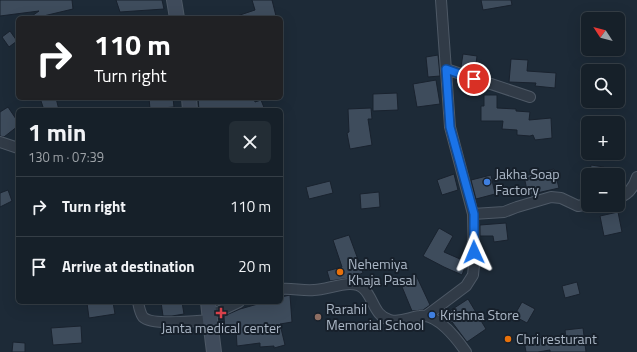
<!DOCTYPE html>
<meta charset="utf-8">
<style>
:root{--surface:#162029;--page:#232d35;--text:#f1f3f6;--muted:#9ea3a8;--line:#353e46}
body{margin:0;font-family:"Titillium Web",sans-serif;background:var(--page);color:var(--text);height:100vh;display:flex;flex-direction:column;font-size:15px;white-space:nowrap}
*{box-sizing:border-box;margin:0}
p{font-size:13px;color:var(--muted)}
.icon{flex:none;width:22px;height:22px;fill:none;stroke:currentColor;stroke-width:2;stroke-linecap:round;stroke-linejoin:round}
.map{position:relative;flex:1;overflow:hidden}
.side{position:absolute;left:16px;top:108px;width:267px;height:196px;display:flex;flex-direction:column;background:var(--surface);border-radius:6px;box-shadow:0 4px 16px #0002,0 0 0 1px var(--line)}
.side>*{flex:none}
.hud{position:absolute;left:16px;top:16px;width:267px;height:84px;border-radius:6px;box-shadow:0 4px 16px #0002,0 0 0 1px var(--line);background:#202124;color:#fff;overflow:hidden}
.needle{width:26px;rotate:306deg}
.fabs{position:absolute;left:581px;top:12px;display:grid;gap:8px}
.fabs a{display:grid;place-items:center;width:44px;height:44px;border-radius:6px;background:var(--surface);box-shadow:0 4px 16px #0002,0 0 0 1px var(--line);font-size:20px}
.pin{position:absolute;display:grid;place-items:center;width:34px;height:34px;color:#fff;margin:-17px;border:2px solid #fff;border-radius:50%;box-shadow:0 1px 4px #0007}
.me{position:absolute;width:44px;margin:-22px;rotate:359deg;stroke-linejoin:round;filter:drop-shadow(0 0 3px #0008)}
.turn{display:flex;align-items:center;gap:14px;height:84px;padding:0 12px;font-size:18px}
.turn .icon{width:52px;height:52px;stroke-width:2.5}
.turn b{display:block;font-size:28px;line-height:34px}
.round{display:grid;place-items:center;flex:none;width:42px;height:42px;border-radius:6px;background:var(--page)}
.summary{display:flex;align-items:center;justify-content:space-between;height:68px;padding:0 12px}
h1{font-size:24px;font-weight:700;line-height:30px}
ul{padding:0;list-style:none}
li{display:flex;align-items:center;gap:12px;height:60px;padding:0 12px;border-top:1px solid var(--line)}
li div{flex:1}
li b{display:block;font-size:15px}
li em{font-style:normal}
.map>svg:first-child{display:block}
</style>
<div class="map">
<svg width="637" height="352" viewBox="0 0 637 352">
<rect width="100%" height="100%" fill="#1d2a37"/>
<!-- building -->
<path fill="#3e4c5c" stroke="#19222e" d="M0,0h72l1,9 -38,9h-6l10,-7 -39,5z
M116,0h46l2,9 -44,3z
M252,0h20l4,16 -6,2h-33v-2l18,-6z
M481,0h30l1,5 -29,5z
M10,31l7,10 -8,6 -7,-10z
M463,54l14,2 -2,16 -14,-5z
M438,55l2,21 -12,1 -2,-20z
M511,59l17,1 -1,11 29,2 -1,15 -20,-2 1,-3 -27,-1z
M436,80l4,24 -23,3 -4,-23z
M397,93l1,17 -25,1v-17z
M484,95h13v13l19,1v2l14,1 -1,8 22,-2 1,20 -17,2 -2,-5 -3,1 -13,-1v-5l-15,-1 1,-8h-22v-15h3z
M40,98h16l3,12h-15z
M149,98h24l1,9 -24,2z
M198,98h56l1,4 6,-2 4,10h-66z
M8,107l10,15v4l-14,11 -4,-1v-24z
M371,108l1,11h-4l4,26 -22,4 -3,-16 2,-1 -1,-23z
M591,165l13,2 -1,8h-13z
M554,169l5,19 -31,7 -4,-19z
M454,174l4,16 -16,5 -5,-15z
M491,175l4,19 -19,5 -5,-19z
M330,181l3,12 -24,6 -3,-12z
M8,190l4,11 -12,6v-14z
M379,192l1,15 -19,2 -1,-15z
M618,212l4,20 -18,4 -4,-20z
M506,223l2,17 -14,2 -1,-6h-13v-11z
M439,228l14,8 -9,16 23,10 -5,13 -18,-8 -21,-11z
M349,235l14,38 -14,5 -19,3 -3,-10 15,-4 -9,-27z
M416,275l14,30 -7,5 -11,1 -12,-29z
M577,282l3,12 -15,4 -3,-12z
M290,295l2,27 -12,2 5,21 -11,3v-2l-14,1v-4l-23,3 -1,-17 -11,3 -1,-16 16,-7 25,-7h16v-5z
M468,299l18,30 -19,13 -15,-20 -2,1 -8,-7z
M95,302h18l2,12 -26,4 -2,-15z
M161,302h21l2,12 -12,2h-9z
M522,302l13,7 -8,14 -13,-7z
M81,326l1,17 -29,2 -2,-17z
M583,328l3,24h-36v-2l-12,2h-12l-2,-11 21,-4 1,3 20,-2 -1,-8z
M13,342l12,1v9h-13z"/>
<g fill="none" stroke-linecap="round" stroke-linejoin="round">
<defs>
<path id="street" d="M446,69l84,28
M0,142l18,6
M618,198c10,-3 16,-11 19,-21
M473,214l31,-2 13,-5 34,-10 10,1 17,8 10,-2
M281,289c11,-1 22,2 33,1 15,0 39,-13 50,-1 10,10 10,27 26,31 11,3 20,-3 30,-4 17,-3 37,23 46,36
M138,302c1,5 2,11 5,15 9,9 53,4 67,3
M209,313l9,-1 21,-10
M426,316l40,-30 7,-11 1,-10 -1,-51 -23,-87 -9,-127"/>
<path id="secondary" d="M174,0l3,18
M189,98l1,12
M208,302l2,18 4,32"/>
</defs>
<!-- street casing -->
<use href="#street" stroke="#4e5966" stroke-width="12"/>
<!-- secondary casing -->
<use href="#secondary" stroke="#4e5966" stroke-width="16"/>
<!-- street -->
<use href="#street" stroke="#313b47" stroke-width="10"/>
<!-- secondary -->
<use href="#secondary" stroke="#3f4b5b" stroke-width="14"/>
</g>
<g fill="none" stroke-linecap="round" stroke-linejoin="round">
<defs>
<path id="route" d="M474,79l-28,-10 4,58 24,87v38"/>
</defs>
<!-- route casing -->
<use href="#route" stroke="#114b97" stroke-width="10"/>
<!-- route -->
<use href="#route" stroke="#1a73e8" stroke-width="7"/>
</g>
<!-- markers -->
<g fill="#3f7fe0" stroke="#17202b" stroke-width="1.5">
<circle cx="487" cy="182" r="4"/>
<circle cx="432" cy="315" r="4"/>
</g>
<g fill="#e8710a" stroke="#17202b" stroke-width="1.5">
<circle cx="340" cy="272" r="4"/>
<circle cx="508" cy="339" r="4"/>
</g>
<path fill="#e0444e" stroke="#17202b" stroke-width="1.5" d="M219 307h4v4h4v4h-4v4h-4v-4h-4v-4h4z"/>
<circle fill="#8d6e63" stroke="#17202b" stroke-width="1.5" cx="318" cy="317" r="4"/>
<g text-anchor="middle" stroke-width="4" stroke-linejoin="round" paint-order="stroke">
<!-- poi labels -->
<g font-size="14" fill="#aab6c5" stroke="#17202b" text-anchor="start">
<text x="495" y="179">Jakha Soap<tspan x="495" dy="16">Factory</tspan></text>
<text x="348" y="269">Nehemiya<tspan x="348" dy="16">Khaja Pasal</tspan></text>
<text x="326" y="314">Rarahil<tspan x="326" dy="16">Memorial School</tspan></text>
<text x="440" y="320">Krishna Store</text>
<text x="221" y="333" text-anchor="middle">Janta medical center</text>
<text x="516" y="344">Chri resturant</text>
</g>
</g>
</svg>
<div class="fabs">
<a><svg class="needle" viewBox="-14 -14 28 28"><path d="M0-13l5 13h-10z" fill="#e53935"/><path d="M0 13l5-13h-10z" fill="#9ea3a8"/></svg></a>
<a><svg class="icon" aria-label="search" viewBox="0 0 24 24"><circle cx="10" cy="10" r="6"/><path d="M15 15l6 6"/></svg></a>
<a>+</a>
<a>−</a>
</div>
<div class="pin" style="left:474px;top:79px;background:#d93025"><svg class="icon" aria-label="arrive" viewBox="0 0 24 24"><path d="M6 21V4h12l-3 4 3 4H6"/></svg></div>
<svg class="me" style="left:474px;top:252px" viewBox="-20 -20 40 40"><path d="M0-17L14 15 0 8-14 15z" fill="#1a73e8" stroke="#fff" stroke-width="4"/></svg>
<div class="hud">
<div class="turn"><svg class="icon" aria-label="right" viewBox="0 0 24 24"><path d="M7 20v-9h11M14 6l5 5-5 5"/></svg><div><b>110 m</b>Turn right</div></div>
</div>
<section class="side">
<div class="summary"><div><h1>1 min</h1><p>130 m · 07:39</p></div><a class="round"><svg class="icon" aria-label="close" viewBox="0 0 24 24"><path d="M6 6l12 12M18 6L6 18"/></svg></a></div>
<ul>
<li><svg class="icon" aria-label="right" viewBox="0 0 24 24"><path d="M7 20v-9h11M14 6l5 5-5 5"/></svg><div><b>Turn right</b></div><em>110 m</em></li>
<li><svg class="icon" aria-label="arrive" viewBox="0 0 24 24"><path d="M6 21V4h12l-3 4 3 4H6"/></svg><div><b>Arrive at destination</b></div><em>20 m</em></li>
</ul>
</section>
</div>
